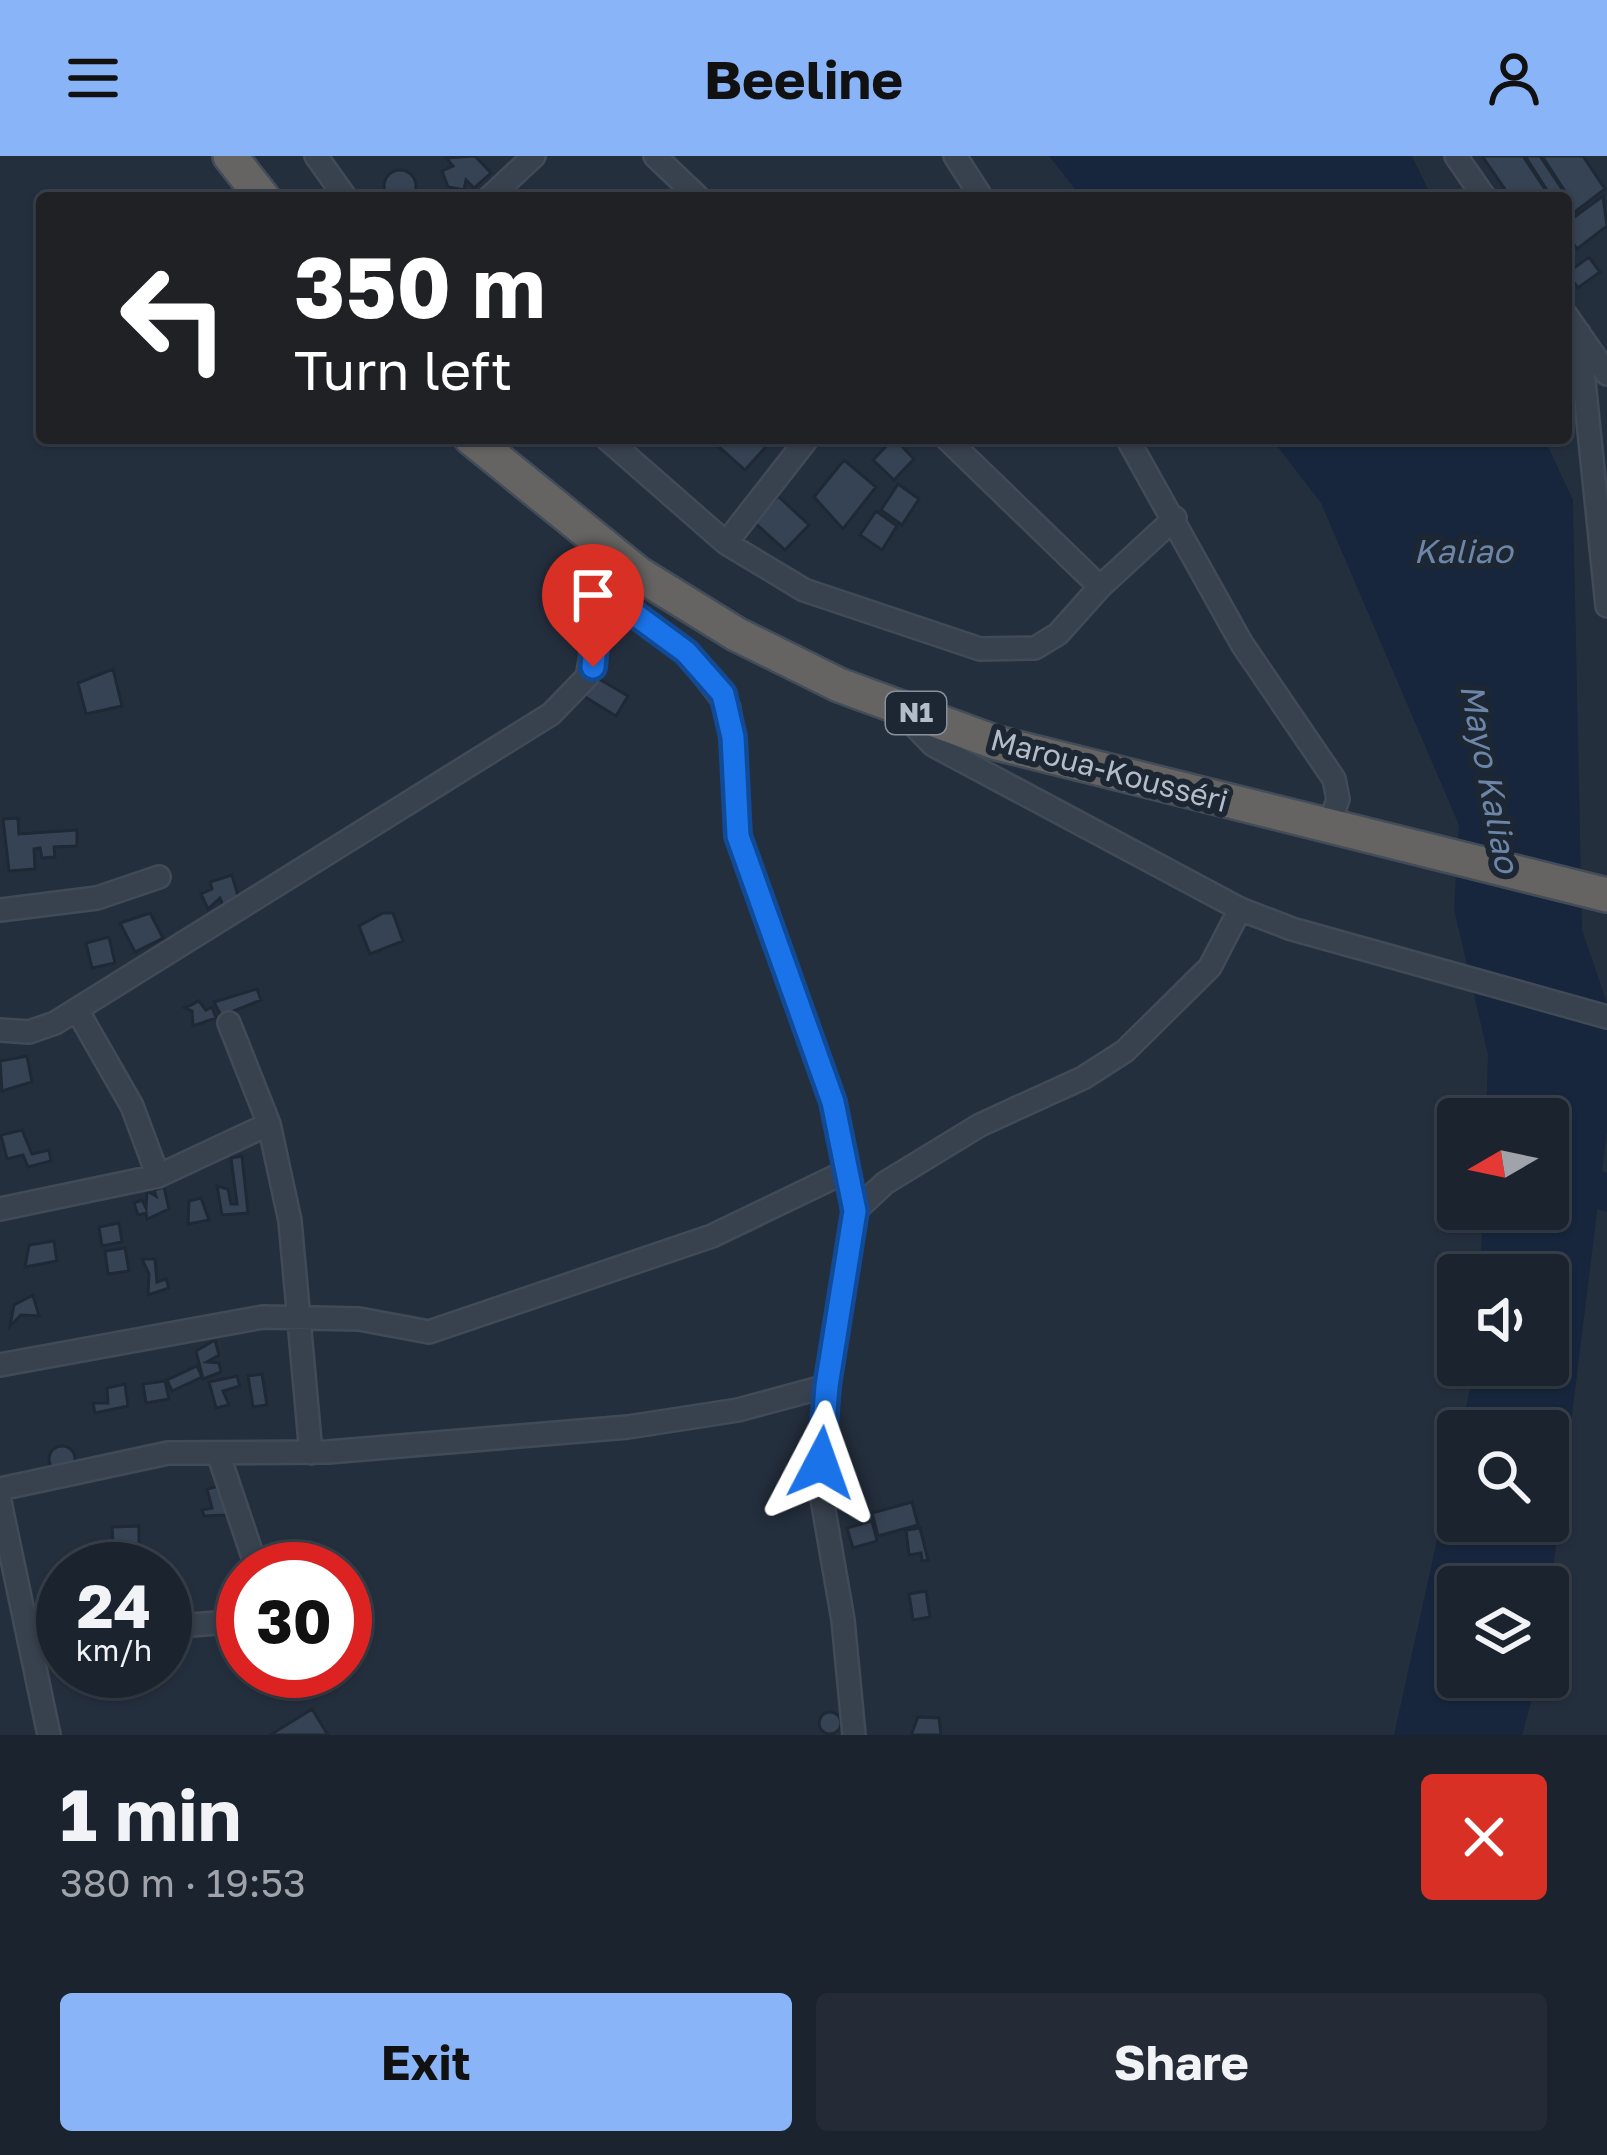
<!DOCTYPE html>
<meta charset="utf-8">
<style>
:root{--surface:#1b232e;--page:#242b36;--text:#f1f3f6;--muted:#a0a4aa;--line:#39404a;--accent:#8ab4f8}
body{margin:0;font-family:"Golos Text",sans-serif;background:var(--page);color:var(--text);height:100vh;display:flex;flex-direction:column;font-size:45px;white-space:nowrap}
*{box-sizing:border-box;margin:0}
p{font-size:39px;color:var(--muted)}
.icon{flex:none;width:66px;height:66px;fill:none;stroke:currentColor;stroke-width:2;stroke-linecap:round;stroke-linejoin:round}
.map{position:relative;height:1579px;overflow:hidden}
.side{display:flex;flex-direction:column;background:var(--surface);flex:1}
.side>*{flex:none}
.top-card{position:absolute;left:36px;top:36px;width:1536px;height:252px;border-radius:12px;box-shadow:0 3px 9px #0004,0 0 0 3px var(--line);background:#202124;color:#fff;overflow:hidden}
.needle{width:78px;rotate:261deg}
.controls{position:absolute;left:1437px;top:942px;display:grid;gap:24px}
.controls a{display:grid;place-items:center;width:132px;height:132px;border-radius:12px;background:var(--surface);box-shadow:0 3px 9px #0004,0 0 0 3px var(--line);font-size:60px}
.speed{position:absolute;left:36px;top:1386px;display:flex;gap:24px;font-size:60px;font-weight:700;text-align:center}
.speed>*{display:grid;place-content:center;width:156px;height:156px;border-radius:50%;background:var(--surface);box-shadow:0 3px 9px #0004,0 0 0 3px var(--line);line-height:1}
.speed small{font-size:30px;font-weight:400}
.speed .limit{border:18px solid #d22;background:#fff;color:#111}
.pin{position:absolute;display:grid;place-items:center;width:102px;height:102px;color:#fff;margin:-123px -51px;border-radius:50% 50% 50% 0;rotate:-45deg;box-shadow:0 0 12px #0007}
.pin .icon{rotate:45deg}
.me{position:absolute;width:132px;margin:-66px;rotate:4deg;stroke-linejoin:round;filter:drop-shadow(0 0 9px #0008)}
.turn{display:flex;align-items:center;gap:42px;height:252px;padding:0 60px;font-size:54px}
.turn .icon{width:156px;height:156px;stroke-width:2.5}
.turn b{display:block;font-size:84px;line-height:102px}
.round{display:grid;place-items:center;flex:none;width:126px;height:126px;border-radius:12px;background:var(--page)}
.headline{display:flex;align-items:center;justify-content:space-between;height:204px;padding:0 60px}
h1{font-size:72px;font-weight:700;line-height:90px}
.button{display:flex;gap:24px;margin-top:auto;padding:24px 60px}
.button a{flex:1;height:138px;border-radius:12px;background:var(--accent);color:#111;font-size:48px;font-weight:700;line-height:138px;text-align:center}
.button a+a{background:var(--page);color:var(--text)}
header{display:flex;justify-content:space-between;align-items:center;height:156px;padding:0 60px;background:var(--accent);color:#111;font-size:54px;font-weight:700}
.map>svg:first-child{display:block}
</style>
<header><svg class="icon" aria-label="menu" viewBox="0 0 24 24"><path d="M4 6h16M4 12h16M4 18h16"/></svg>Beeline<svg class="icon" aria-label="person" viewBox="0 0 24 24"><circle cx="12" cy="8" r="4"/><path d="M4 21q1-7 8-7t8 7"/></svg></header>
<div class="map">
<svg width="1607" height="1579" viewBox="0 0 1607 1579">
<rect width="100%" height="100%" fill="#242f3e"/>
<!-- water -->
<path fill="#17263c" d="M1049,0h363l20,42h-350z
M1271,282h273l29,62 9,430 25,73v128l-59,479v-23h-90v90h80l-16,58h-128l64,-290v76h90v-90h-87l14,-66h73v-90h-68l3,-66h65v-90h-62l2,-64 -34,-146 5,-84 -138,-322z"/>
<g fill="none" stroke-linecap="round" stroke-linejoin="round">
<!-- river -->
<path stroke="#17263c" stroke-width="33" d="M1601,1032l6,7"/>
</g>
<!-- building -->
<path fill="#364354" stroke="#1f2835" stroke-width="3" d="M475,0l16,17 -17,15 -8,-8 -2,10 -16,-3 -6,-16 11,-5 -7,-8z
M1482,0h41l28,42h-40z
M1525,0h15l28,42h-16z
M1542,0h41l22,33 -38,29 3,-19z
M384 30a16 16 0 1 1 32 0a16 16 0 1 1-32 0Z
M1603,40l4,30 -30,23 -11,-15v-11z
M1589,101l11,15 -22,16 -11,-15z
M709,282h63l1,1 -28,31z
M894,282l20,21 -20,21 -21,-20z
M844,304l32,27 -33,42 -29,-32z
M898,328l21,15 -17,26 -21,-15z
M778,340l31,29 -24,25 -31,-28z
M876,355l21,15 -15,24 -22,-15z
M113,513l9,37 -36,8 -8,-31z
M594,520l34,20 -12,20 -34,-21z
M18,662l1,16 58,-4v16l-23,1 1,10 -13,1 -2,-10 -6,1 1,20 -26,2 -6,-52z
M232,719l9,31 -17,2 -4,-10 -12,11 -7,-15 11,-5 -2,-7z
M150,757l13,25 -28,14 -15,-29z
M383,757h10l10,28 -33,13 -11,-28z
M109,781l6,26 -23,5 -6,-25z
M257,833l4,11 -40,16 -7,-14z
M199,845l7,9 6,-3 4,11 -23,8 -1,-15 -7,-3z
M27,900l5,26 -30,9 -2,-30z
M22,974l10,24 17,-4 2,11 -23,6 -5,-12 -16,4 -6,-24z
M242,1000l6,57 -26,2 -5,-29 11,3 3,15h6l-6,-46z
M164,1031l5,22 -22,10 -1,-6 -8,2 -4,-12 8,-3 4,8 1,-17 9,5 -2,-6z
M201,1042l8,22 -21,4 1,-23z
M119,1067l3,19 -20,4 -3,-19z
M54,1085l3,20 -32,6 4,-22z
M125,1092l4,23 -21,3 -3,-23z
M142,1103h13l2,23 9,-3 3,9 -21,7 1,-21z
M33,1139l6,21 -18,-1 -11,11 4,-21z
M215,1184l4,15 -12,7 12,1 2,9 -18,7 -7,-28z
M197,1210l5,11 -30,14 -5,-11z
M262,1218l5,31 -14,2 -5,-31z
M237,1220l3,10 -17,5 6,14 -13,3 -7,-26z
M165,1225l4,18 -23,4 -3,-19z
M125,1228l3,22 -33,7 -2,-10h15l-1,-15z
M49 1303a13 13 0 1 1 26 0a13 13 0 1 1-26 0Z
M219,1330l9,29 -24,1 -2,-6 10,-2 -5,-19z
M912,1346l6,23 -40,11 -6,-23z
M872,1365l5,20 -24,7 -6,-20z
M139,1370v25l-14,3 1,9 -11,1 -1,-13 7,-9 -8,1 -1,-16z
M920,1372l8,32 -6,1 -1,-8 -12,2 -3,-25z
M926,1435l4,26 -17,3 -4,-26z
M92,1515h22l1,19 -23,1z
M128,1515h23l6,15 -26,7z
M312,1553l16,26h-58z
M819 1567a11 11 0 1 1 22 0a11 11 0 1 1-22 0Z
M918,1561l21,1 2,17h-30z"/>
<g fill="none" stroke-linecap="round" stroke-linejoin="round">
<defs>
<path id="minor" d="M316,0l30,42
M655,0l44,42
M955,0l27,42
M1456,0l29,42
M489,42l45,-42
M1566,159l41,59
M1579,177l28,273
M606,282l120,105 78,47 176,59 55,-1 23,-14 42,-47 75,-69
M946,282l154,149
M1127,282l115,206 92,135 4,20 -9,27
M726,387l82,-105
M618,446l68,50 43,56 9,128 95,266 22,109
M900,555l33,34 307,164 52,20 315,88
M0,754l97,-12 62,-21
M77,854l55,96 26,70
M229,867l40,101 21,97 21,232
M0,874l29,2 26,-9 496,-309 36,-37 10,-52 42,-51
M0,1053l158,-33 111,-52
M0,1209l263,-48 96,2 70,13 283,-96 135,-65
M218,1297l39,116
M0,1333l168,-36 160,-1 300,-25 110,-17 89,-24
M0,1346l49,233
M165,1471l78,-6
M29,1481l34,-2
M854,1579l-11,-115 -22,-127v-60l34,-222 30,-28 95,-58 103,-47 42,-27 85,-84 30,-58"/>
<path id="trunk" d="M230,0l33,42
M471,282l168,136 97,60 103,51 158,58 610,152"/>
</defs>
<!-- minor casing -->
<use href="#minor" stroke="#414a57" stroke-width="26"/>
<!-- trunk casing -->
<use href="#trunk" stroke="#434c59" stroke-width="38"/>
<!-- minor -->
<use href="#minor" stroke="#38414e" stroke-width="21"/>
<!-- trunk -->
<use href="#trunk" stroke="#656462" stroke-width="33"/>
</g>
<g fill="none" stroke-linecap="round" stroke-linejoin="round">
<defs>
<path id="route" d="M593,511l4,-42 21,-23 68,50 37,42 10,43 5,99 95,266 22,109 -28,175 -6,77"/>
</defs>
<!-- route casing -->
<use href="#route" stroke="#114b97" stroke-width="30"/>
<!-- route -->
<use href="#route" stroke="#1a73e8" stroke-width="21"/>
</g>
<g text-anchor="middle" stroke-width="12" stroke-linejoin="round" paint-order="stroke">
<!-- shield labels -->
<rect fill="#1d2633" stroke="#878f9c" stroke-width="3" x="886" y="536" width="60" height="42" rx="9"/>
<g font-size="27" font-weight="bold" fill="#b4bcc9">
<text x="916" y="566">N1</text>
</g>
<!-- street labels -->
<g font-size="30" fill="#b4bcc9" stroke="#1d2633">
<text transform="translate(1109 615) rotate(15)" y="10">Maroua-Kousséri</text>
</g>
<!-- water labels -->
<g font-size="33" font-style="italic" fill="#6d86a8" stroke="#1d2633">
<text x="1463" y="407">Kaliao</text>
<text transform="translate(1490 622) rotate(79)" y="12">Mayo Kaliao</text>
</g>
</g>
</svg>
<div class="controls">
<a><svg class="needle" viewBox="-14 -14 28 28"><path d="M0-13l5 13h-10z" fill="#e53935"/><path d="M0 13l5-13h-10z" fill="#a0a4aa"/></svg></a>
<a><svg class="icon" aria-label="sound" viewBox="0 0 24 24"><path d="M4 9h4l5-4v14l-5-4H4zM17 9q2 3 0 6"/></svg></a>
<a><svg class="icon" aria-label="search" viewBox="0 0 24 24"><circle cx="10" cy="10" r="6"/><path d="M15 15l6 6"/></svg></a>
<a><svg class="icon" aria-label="layers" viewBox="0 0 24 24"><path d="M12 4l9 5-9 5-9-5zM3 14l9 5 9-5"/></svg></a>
</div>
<div class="speed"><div>24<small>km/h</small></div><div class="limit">30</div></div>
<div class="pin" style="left:593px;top:511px;background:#d93025"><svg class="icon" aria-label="arrive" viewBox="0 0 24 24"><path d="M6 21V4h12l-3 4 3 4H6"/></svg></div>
<svg class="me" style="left:821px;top:1307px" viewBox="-20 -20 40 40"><path d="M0-17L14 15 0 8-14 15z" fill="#1a73e8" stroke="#fff" stroke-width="4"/></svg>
<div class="top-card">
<div class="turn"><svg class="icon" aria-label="left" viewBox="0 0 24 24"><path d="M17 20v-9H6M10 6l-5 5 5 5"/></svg><div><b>350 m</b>Turn left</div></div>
</div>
</div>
<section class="side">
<div class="headline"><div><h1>1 min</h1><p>380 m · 19:53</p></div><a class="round" style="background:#d93025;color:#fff"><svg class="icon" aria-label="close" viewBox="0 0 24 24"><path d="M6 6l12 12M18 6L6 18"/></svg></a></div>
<div class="button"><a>Exit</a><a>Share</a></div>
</section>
